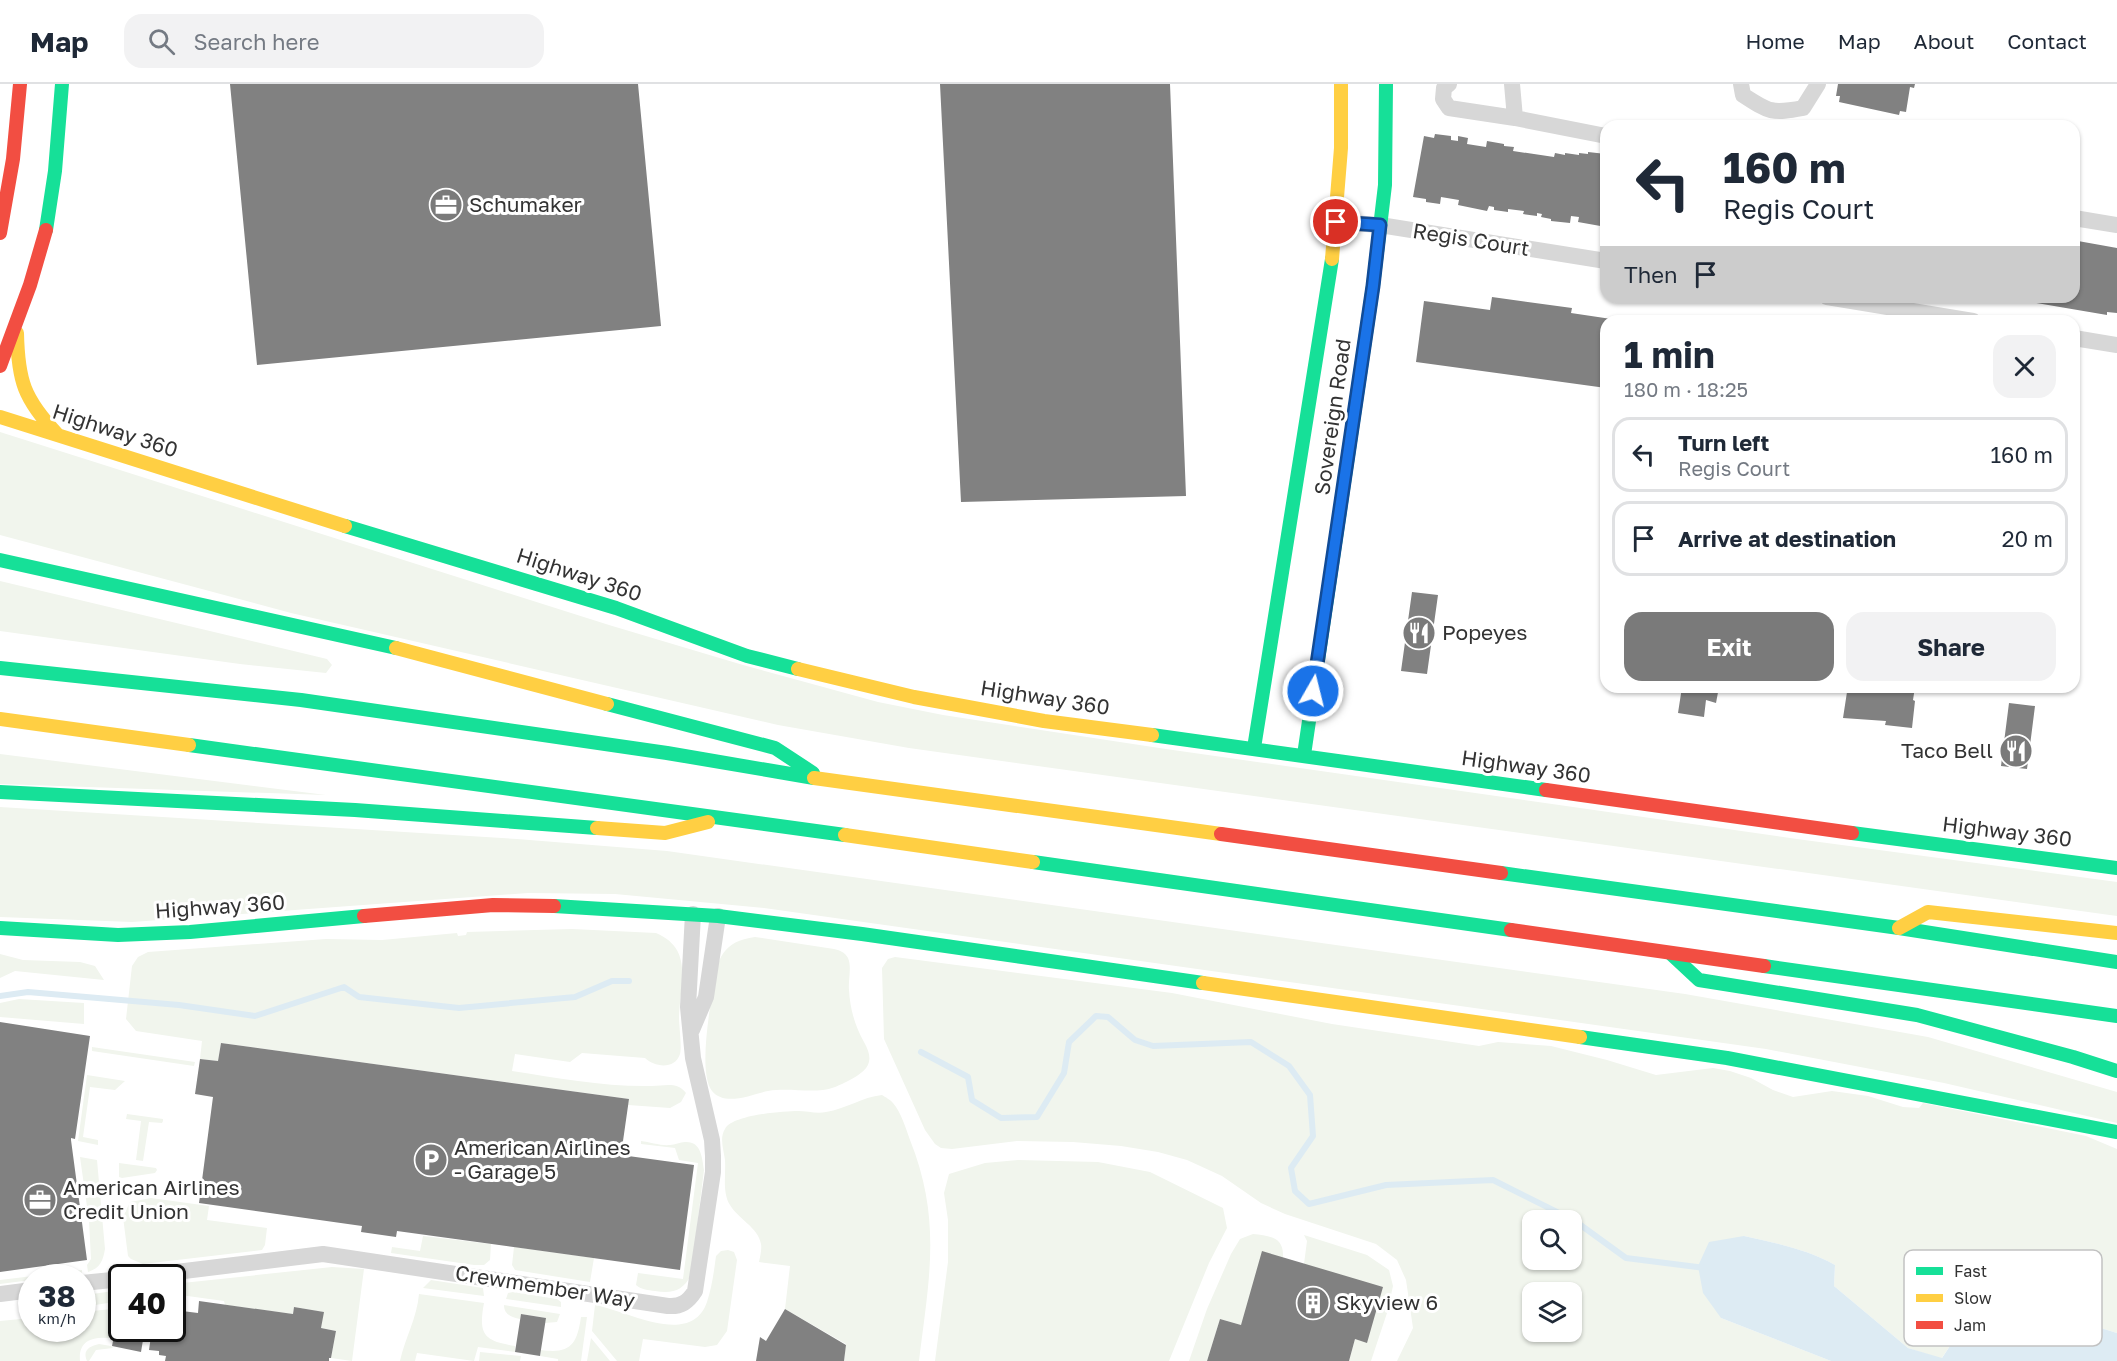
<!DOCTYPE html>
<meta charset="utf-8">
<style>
:root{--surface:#fff;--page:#f2f2f3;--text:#1f2937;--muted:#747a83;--line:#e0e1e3;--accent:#7a7a7a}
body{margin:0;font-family:"Golos Text",sans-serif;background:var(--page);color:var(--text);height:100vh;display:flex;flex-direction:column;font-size:22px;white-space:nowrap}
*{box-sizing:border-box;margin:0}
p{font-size:20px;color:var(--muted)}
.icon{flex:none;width:33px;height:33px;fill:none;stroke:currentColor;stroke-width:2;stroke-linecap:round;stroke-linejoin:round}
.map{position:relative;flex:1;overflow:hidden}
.sheet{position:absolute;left:1600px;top:231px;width:480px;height:378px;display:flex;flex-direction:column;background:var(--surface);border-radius:18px;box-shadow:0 2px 4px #0004}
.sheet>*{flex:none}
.banner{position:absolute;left:1600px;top:36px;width:480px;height:183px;border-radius:18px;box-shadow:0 2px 4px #0004;background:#fff;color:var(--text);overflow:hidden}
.controls{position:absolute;left:1522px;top:1126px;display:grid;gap:12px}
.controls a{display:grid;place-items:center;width:60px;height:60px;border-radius:12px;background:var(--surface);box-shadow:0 2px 4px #0004;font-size:30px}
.speed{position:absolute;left:18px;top:1180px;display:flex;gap:12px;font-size:30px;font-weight:700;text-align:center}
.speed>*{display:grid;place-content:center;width:78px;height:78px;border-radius:50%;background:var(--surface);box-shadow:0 2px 4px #0004;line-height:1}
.speed small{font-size:15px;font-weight:400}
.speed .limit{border:3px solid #111;border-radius:9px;background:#fff;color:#111}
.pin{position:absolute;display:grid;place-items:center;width:51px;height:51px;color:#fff;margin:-26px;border:3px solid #fff;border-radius:50%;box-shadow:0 2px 6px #0007}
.me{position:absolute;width:66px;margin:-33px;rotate:8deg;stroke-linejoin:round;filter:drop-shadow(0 0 4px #0008)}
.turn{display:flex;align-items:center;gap:21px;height:126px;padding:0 24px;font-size:27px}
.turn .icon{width:78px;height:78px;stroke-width:2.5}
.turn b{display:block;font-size:42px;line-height:51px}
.then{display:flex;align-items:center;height:57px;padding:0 24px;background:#0003;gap:12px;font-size:22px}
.round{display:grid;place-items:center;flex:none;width:63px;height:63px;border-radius:18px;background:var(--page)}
.summary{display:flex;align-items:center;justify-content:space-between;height:102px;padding:0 24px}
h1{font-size:36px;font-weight:700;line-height:45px}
.primary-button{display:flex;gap:12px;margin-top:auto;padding:12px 24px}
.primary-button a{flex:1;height:69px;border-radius:18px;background:var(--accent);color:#fff;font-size:24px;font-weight:700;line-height:69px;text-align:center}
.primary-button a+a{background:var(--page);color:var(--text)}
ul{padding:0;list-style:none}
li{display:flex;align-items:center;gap:18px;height:75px;margin:0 12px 9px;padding:0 12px;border:3px solid var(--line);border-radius:18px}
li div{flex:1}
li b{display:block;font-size:22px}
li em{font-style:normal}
header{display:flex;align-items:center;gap:36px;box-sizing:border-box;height:84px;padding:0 30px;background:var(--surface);border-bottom:2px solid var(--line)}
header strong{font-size:28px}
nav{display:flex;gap:33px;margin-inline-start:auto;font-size:21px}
.search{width:420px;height:54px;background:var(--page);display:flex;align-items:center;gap:15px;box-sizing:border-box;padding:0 21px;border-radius:18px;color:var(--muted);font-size:22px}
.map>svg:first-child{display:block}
</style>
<header>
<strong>Map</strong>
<div class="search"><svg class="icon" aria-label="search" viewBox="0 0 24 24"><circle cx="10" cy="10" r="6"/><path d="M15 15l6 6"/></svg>Search here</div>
<nav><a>Home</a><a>Map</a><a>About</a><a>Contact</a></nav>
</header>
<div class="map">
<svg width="2117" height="1277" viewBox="0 0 2117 1277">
<rect width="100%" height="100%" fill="#fff"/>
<!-- green -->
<path fill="#f1f5ed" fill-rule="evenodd" d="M0,348l609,193 134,40 135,37 65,13 223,34 631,90 320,43v34l-1208,-168 -131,-23 -487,-112 -291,-78z
M0,497l327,78 5,6 -6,8 -86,-9 -240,-33z
M0,670l326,41 -326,-11z
M0,723l517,32 150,12 1018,143 243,43 189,55v31l-173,-40 -178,-34 -1002,-141 -149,-14 -87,-1 -396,29 -132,-5z
M572,845l84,4c38,16 24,51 23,84 0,9 3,30 1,37 -5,16 -26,13 -35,4l-63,-5 -12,9 -55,-8 -3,17c46,7 93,16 140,15 12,0 25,-5 34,7l-5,9 -11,6 -42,-3 1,-6 -408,-56 -3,18 -18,-2 2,-18 -66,-10 -10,-12 6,-53 6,-9 10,-5 178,-13 56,1 75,-7 1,3 8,-1 1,-3z
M755,853l79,12c5,1 11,3 14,9 4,9 0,22 1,32 1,19 6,36 15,52 12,21 3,29 -16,39 -8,4 -16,8 -25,9 -18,2 -36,-2 -55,1 -16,3 -43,16 -56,0 -14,-19 -2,-81 1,-104 4,-28 10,-46 42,-50z
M0,870l23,6 57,2 15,4 9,14 -89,-9 -15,7z
M895,873l277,36 160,31 147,22 19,-4 53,4 56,14 49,15 57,-7 17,3 21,7 22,12 20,7 39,-6 36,5 35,11 16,1 4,-5 163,33 31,13v184l-46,-14 -85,-42 -12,-3 -16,2 -20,24 8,22 4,24 -9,13 -33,-11 -74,-62 1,-21c-29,-16 -60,-22 -91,-29l-23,82 110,43h-434l16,-33 -7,-48 -9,-20 -21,-16 -91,-30 -24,-11 -39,-27 -35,-16 -29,-8 -37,-6 -48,-4 -56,-1 -65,8 -11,-1 -6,-4 -10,-14 -41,-91 -2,-71 6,-9zM1533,1137h39v39h-39zM1533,1209h39v39h-39z
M19,915l65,4v21l-84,-7v-14z
M92,963l103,15 -1,4 -102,-15z
M87,991l38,6 -10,9 -25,-3 -7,50 15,3v5l-20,-4z
M882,1011c3,2 9,5 11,8 8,9 13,26 17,37 32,80 19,139 9,221h-75l2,-17 -61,-35 5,-43 -31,-4c1,-5 3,-13 2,-18 -3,-17 -23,-25 -31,-39 -8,-13 -4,-30 -5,-45 -1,-9 -6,-22 0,-31 7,-14 58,-18 73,-18 9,0 19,3 28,1 20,-3 36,-15 56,-17z
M127,1030l36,5v2l-1,2 -13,-1 -6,39 -7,-1 5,-39 -15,-2z
M641,1057c9,1 20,5 29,4 5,0 10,-3 15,-3 16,-1 17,15 19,28l-13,105c-8,16 -19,19 -36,16 -7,-1 -13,-1 -19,-6l2,-12 45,6 15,-116 -19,-3 -4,-12 -34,-4z
M80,1073l17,3 8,89c-2,12 -5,19 -17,23l-1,-7 4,-6 -2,-38z
M1018,1076l80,2 52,10 73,36 4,20 -18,35 -40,98h-234l13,-99v-42l-4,-27 5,-19 36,-11z
M119,1079l37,5 1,2 -2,3 -33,5 -3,-1z
M151,1114l58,8 -2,14 60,8 -2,17 -3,5 -119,14 -12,-5 -3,-3 -5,-39 7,-15z
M1253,1150c17,2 31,3 30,23l-42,68 -21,-6 -13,42h-18l18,-52 24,-55 9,-15z
M1304,1151l63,20 22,15 4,16 -6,27 -16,48h-22l6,-22 11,3 -62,-78 3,-23z
M423,1152l68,8 -1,16 -6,5h-10l-83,-12 1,-6 28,4z
M514,1163l80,11 -4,24 -75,-12 -3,-5z
M728,1166l6,2 3,8 -10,71 -10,14 -12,2 -62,-8 -4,22h-22l-25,-30 3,-26c33,6 96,43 112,-3 5,-15 7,-31 9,-46l5,-5z
M332,1183l32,2 -12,92 -21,-3 5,-27 -15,-3 2,-16 -29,-5 -1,7 -68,-9 -1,-4 -51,-7v-10z
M82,1186v4l-50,4 -1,2 -31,4v-4z
M431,1196l52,8 1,8 -61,-8z
M121,1206v11l-26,4 -3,-4v-7z
M513,1208l44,7 4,3v5l-55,-8 2,-6z
M419,1210l65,9c-6,32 0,38 31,43v6l-37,-5 -4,14 -57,-8 -2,8h-15c5,-23 17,-43 19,-67z
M173,1214h4l-1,13 5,3 -1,11 -7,-1z
M504,1221l56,9 -3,8 -12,1 1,-5 -25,-4 -1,5c-8,-2 -16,-4 -16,-14z
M121,1224l1,21h21l-2,14c-21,-3 -64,-17 -61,18h-80v-40l31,-3 1,11h50l1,-17z
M581,1233h6l-6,44h-23v-2l-18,-3 1,-6c29,4 36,-5 40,-33z
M591,1254l19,23h-23z
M99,1260l12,2 2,2 -17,2 -7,11h-2c-5,-11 3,-15 12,-17z
M480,1268l41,4 -1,5h-41z"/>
<!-- water -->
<path fill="#ddebf3" d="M1744,1152c31,7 62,13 91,29l-1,21 74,62 34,10 8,-12 -4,-24 -8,-22 20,-24 16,-2 12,3 85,42 46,14v28h-286l-110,-43 -18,-25 -5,-27 11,-24z"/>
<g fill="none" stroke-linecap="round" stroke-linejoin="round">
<!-- stream -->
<path stroke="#ddebf3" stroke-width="6" d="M0,912l28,-4 151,13 76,11 89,-29 15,10 100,11 116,-11 37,-16h17
M921,968l47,25 4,23 29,18 36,-1 27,-44 5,-31 27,-26 12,1 27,23 18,6 98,-4 38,24 21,29 3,41 -22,32 4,23 14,13 77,-19 107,-5 82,41 51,37 79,10"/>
</g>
<!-- building -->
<path fill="#818181" d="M230,0h408l23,242 -404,39z
M940,0h230l16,412 -225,6z
M1838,0h77l-1,4 -4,-1 -4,25 -6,-1 -1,4 -60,-13 1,-6h-4z
M1435,50l16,2v4l7,1v-5l10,2 -1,6 19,3 1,-6 17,3v2l10,1 -1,4 41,6 1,-4 10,2v-2l14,2v-2l9,1v-2l18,2v73l-28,-5 1,-5 -8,-1 -1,7 -19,-2v-2l-10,-2 1,-3 -5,-1v3l-14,-2 1,-3 -16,-2v3l-14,-2v-3l-5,-1 -2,5 -29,-6 1,-5 -18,-3 -1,7 -14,-2v-3l-13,-2 11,-61 10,2z
M2078,157l39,7v65l-10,-1v3l-100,-17 67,-1v-51h3z
M1492,213l80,11 -1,5 47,7 -12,1v67l-190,-26 8,-61 66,9z
M1412,508l26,3 -11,79 -26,-3z
M1682,603h37l-3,16 -10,-3 -2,17 -26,-4z
M1843,603h72l-2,13 2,1 -3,27 -27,-3 1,-4 -43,-3 4,-26h-5z
M2009,619l26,3 -8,63 -26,-3z
M0,938l90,14 -15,103 -4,-1v2l16,120 -87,12z
M221,959l408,56 -8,56 73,10 -14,105 -283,-39 -1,6 -35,-5 1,-6 -163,-23 14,-106 -18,-3 5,-35 18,2z
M1262,1167l121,36 -16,56 -12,-4 -6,22h-142l13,-42 21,6z
M199,1217l94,13 1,-7 30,5 -3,16 15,3 -5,27h-2v3h-164l1,-5 -7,-1v-4l-10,-1 2,-14 19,3 2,-15 8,1 2,-14 16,2z
M785,1225l61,36 -2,16h-88l4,-24 6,4z
M521,1230l25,4 -6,38 -25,-4z
M114,1252l29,4 -2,12 -29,-6z"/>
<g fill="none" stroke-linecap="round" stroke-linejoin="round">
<!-- street -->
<path stroke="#d7d7d7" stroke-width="16" d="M1449,0l-5,4 -1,11 6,9 66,10
M1512,0l3,34 91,18
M1741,0l2,11c26,17 29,19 60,13l15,-24
M2074,134l43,7
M1336,138l44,3 226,36
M1827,213l146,24
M2074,254l43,7
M692,946l14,-33 12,-81
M127,1194l196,-24 345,52c13,1 20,-4 27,-15l18,-119v-16l-1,-16 -19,-82 -5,-51 5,-93
M82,1199l40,-4
M0,1210l32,-4"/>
<!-- fast -->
<path stroke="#16e098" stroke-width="14" d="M46,146l9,-59 7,-87
M345,442l271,82 131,48 51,13
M0,476l396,88
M0,584l301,32 366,53 147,25
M607,620l168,44 38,25
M1152,651l394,55
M189,661l656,90
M1254,664l78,-489
M1304,671l69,-469 12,-101 1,-101
M0,708l355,18 242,18
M1852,749l265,35
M1033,778l478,68
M1501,789l398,55 218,34
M554,822l164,10 144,18 341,49
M0,844l118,7 72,-3 174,-16
M1670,869l29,27 218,35 156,42 44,14
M1764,882l353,50
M1580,953l147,21 390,74"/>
<!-- slow -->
<path stroke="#ffcf43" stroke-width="14" d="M1332,175l9,-111v-64
M17,249c1,48 7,66 40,101
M0,333l345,109
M396,564l211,56
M798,585l116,28 130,24 108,14
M0,635l189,26
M814,694l407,56
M597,744l68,5 43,-11
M845,751l188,27
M1899,844l29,-16 189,21
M1203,899l377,54"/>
<!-- jam -->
<path stroke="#f24e42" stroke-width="14" d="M0,149l13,-74 7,-75
M0,282l30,-81 16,-55
M1546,706l306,43
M1221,750l280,39
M364,832l129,-11 61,1
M1511,846l253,36"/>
</g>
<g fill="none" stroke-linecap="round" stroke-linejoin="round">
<defs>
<path id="route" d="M1313,607l60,-405 7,-61 -44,-3"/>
</defs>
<!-- route casing -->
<use href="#route" stroke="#114b97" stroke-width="15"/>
<!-- route -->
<use href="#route" stroke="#1a73e8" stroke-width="10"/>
</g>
<!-- icons -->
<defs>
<symbol id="office-disc" viewBox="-11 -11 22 22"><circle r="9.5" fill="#7a7a7a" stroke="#fff"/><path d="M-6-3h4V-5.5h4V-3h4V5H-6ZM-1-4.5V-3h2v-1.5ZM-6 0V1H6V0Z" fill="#fff"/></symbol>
<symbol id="restaurant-disc" viewBox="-11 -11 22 22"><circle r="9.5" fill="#7a7a7a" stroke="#fff"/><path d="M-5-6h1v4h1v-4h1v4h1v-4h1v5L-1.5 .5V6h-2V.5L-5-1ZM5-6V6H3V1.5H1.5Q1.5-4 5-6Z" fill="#fff"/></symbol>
<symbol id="parking-disc" viewBox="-11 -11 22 22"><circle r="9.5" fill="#7a7a7a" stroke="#fff"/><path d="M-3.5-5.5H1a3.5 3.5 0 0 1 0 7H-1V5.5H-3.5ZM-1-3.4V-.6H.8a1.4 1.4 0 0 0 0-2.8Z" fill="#fff"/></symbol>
<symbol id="building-disc" viewBox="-11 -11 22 22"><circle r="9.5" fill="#7a7a7a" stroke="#fff"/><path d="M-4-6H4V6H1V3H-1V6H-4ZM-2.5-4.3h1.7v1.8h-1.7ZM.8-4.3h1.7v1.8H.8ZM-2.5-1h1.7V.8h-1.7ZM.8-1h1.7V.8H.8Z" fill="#fff"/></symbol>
</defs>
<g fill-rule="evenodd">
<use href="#office-disc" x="427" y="102" width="38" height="38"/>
<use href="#restaurant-disc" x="1400" y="530" width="38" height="38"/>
<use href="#restaurant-disc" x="1997" y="648" width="38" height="38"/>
<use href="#parking-disc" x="412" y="1057" width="38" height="38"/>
<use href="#office-disc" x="21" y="1097" width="38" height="38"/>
<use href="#building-disc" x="1294" y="1200" width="38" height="38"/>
</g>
<g text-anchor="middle" stroke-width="6" stroke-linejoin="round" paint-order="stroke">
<!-- poi labels -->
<g font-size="21" fill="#333" stroke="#fff" text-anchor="start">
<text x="469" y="128">Schumaker</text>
<text x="1442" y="556">Popeyes</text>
<text x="1993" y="674" text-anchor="end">Taco Bell</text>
<text x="454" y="1071">American Airlines<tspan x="454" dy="24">- Garage 5</tspan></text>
<text x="63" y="1111">American Airlines<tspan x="63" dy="24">Credit Union</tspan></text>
<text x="1336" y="1226">Skyview 6</text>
</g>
<!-- street labels -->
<g font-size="21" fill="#333" stroke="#fff">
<text transform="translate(1471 156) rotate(9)" y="7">Regis Court</text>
<text transform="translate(1333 333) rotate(-82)" y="7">Sovereign Road</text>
<text transform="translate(115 347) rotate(18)" y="7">Highway 360</text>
<text transform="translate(579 491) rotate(18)" y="7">Highway 360</text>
<text transform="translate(1045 614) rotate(9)" y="7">Highway 360</text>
<text transform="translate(1526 683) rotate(8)" y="7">Highway 360</text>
<text transform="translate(2007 748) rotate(7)" y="7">Highway 360</text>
<text transform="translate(220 823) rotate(-4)" y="7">Highway 360</text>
<text transform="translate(545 1203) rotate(9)" y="7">Crewmember Way</text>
</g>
</g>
<!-- legend -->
<rect x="1904" y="1166" width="198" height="96" rx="9" fill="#fff" stroke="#c2c2c2" stroke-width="1.5"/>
<rect x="1916" y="1183" width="27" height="8" fill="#16e098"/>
<rect x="1916" y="1210" width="27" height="8" fill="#ffcf43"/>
<rect x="1916" y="1237" width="27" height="8" fill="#f24e42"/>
<g font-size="16" fill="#333">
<text x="1954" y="1193">Fast</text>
<text x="1954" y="1220">Slow</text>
<text x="1954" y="1247">Jam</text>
</g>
</svg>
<div class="controls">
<a><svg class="icon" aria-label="search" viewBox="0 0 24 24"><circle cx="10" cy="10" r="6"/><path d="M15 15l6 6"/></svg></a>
<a><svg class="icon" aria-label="layers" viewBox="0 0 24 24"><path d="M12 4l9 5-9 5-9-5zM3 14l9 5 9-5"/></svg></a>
</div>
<div class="speed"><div>38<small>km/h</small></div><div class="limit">40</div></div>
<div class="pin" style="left:1336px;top:138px;background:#d93025"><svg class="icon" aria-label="arrive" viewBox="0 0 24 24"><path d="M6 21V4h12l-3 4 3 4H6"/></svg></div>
<svg class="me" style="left:1313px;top:607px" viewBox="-20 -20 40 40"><circle r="17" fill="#1a73e8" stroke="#fff" stroke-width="3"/><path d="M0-11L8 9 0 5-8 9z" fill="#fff"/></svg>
<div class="banner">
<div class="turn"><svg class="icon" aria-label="left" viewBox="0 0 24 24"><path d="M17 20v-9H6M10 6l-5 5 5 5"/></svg><div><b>160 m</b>Regis Court</div></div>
<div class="then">Then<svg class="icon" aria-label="arrive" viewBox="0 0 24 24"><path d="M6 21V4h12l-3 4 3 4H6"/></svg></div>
</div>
<section class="sheet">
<div class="summary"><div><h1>1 min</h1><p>180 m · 18:25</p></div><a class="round"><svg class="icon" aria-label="close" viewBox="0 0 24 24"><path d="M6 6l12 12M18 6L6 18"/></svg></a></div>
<ul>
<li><svg class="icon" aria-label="left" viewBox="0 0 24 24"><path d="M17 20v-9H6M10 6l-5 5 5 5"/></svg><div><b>Turn left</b><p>Regis Court</p></div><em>160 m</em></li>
<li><svg class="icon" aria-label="arrive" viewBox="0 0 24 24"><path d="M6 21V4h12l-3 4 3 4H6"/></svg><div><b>Arrive at destination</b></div><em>20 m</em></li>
</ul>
<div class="primary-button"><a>Exit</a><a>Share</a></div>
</section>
</div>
